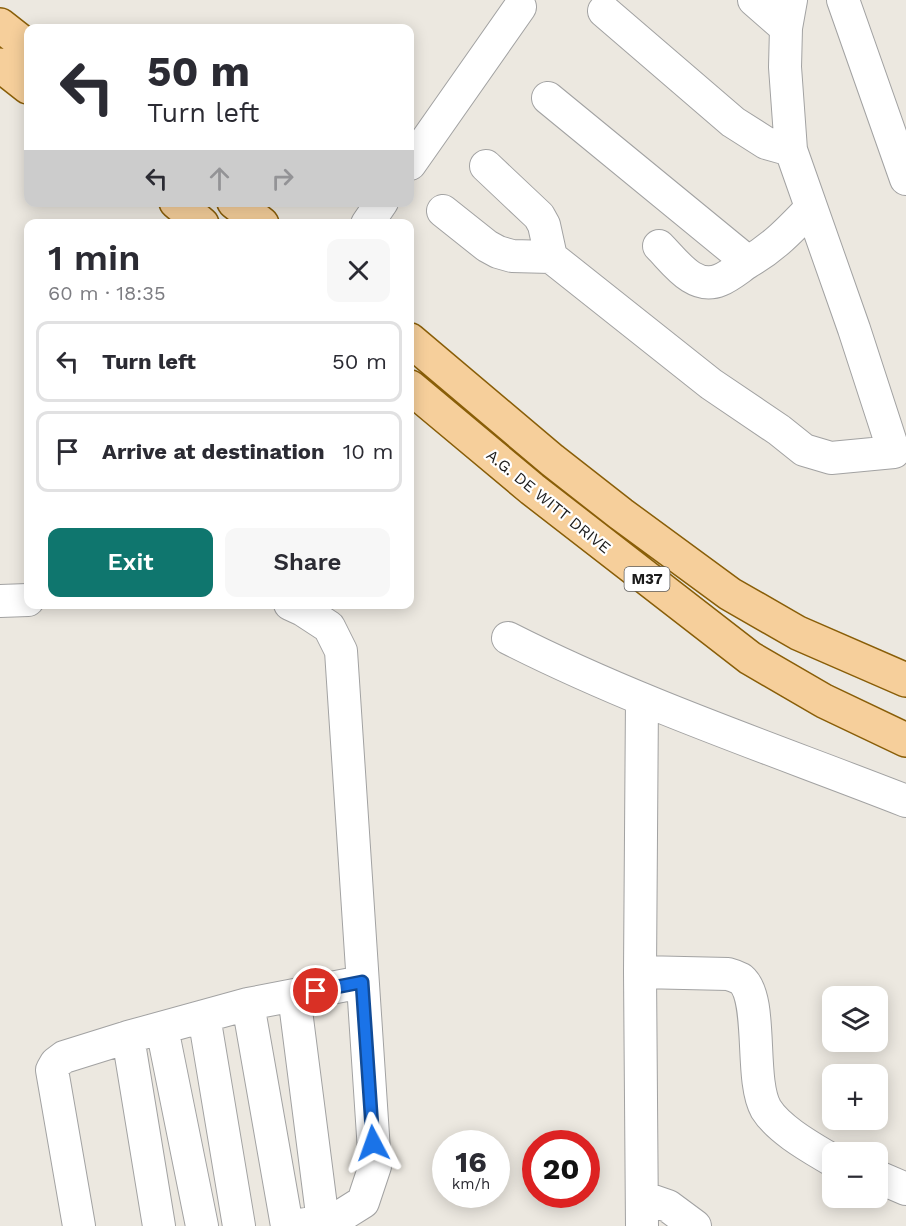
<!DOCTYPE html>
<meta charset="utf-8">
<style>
:root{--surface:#fff;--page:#f7f7f7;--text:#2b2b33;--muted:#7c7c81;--line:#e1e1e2;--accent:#0f766e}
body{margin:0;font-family:"Work Sans",sans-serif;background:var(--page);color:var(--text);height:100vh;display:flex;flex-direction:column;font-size:22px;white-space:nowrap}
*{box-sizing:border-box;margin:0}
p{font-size:20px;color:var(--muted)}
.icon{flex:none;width:33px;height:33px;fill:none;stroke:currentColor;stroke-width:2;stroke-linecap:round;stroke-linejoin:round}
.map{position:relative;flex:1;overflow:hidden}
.details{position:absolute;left:24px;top:219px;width:390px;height:390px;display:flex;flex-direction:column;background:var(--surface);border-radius:12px;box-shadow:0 3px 15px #0003}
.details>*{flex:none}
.top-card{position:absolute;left:24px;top:24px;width:390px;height:183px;border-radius:12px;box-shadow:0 3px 15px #0003;background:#fff;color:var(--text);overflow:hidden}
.fabs{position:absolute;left:822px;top:986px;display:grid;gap:12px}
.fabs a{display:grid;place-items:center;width:66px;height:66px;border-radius:12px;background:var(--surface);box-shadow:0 3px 15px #0003;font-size:30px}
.speed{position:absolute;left:432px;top:1130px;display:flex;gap:12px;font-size:30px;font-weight:700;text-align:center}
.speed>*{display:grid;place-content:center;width:78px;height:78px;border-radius:50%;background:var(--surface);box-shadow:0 3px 15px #0003;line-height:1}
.speed small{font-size:15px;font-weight:400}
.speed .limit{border:9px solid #d22;background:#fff;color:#111}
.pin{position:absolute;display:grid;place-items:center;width:51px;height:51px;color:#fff;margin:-26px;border:3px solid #fff;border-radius:50%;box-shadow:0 2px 6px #0007}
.me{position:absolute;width:66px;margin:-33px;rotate:356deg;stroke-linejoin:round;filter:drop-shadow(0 0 4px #0008)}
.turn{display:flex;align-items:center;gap:21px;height:126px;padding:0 24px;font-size:27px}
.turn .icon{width:78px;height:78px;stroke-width:2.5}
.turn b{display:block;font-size:42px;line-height:51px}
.lanes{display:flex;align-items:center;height:57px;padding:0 24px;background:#0003;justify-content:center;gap:30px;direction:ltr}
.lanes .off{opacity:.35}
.round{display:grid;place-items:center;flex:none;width:63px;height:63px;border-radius:12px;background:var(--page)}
.headline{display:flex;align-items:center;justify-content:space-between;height:102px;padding:0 24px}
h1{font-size:36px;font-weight:600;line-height:45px}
.primary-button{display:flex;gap:12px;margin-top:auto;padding:12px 24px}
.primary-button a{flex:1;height:69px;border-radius:12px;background:var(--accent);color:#fff;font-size:24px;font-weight:600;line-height:69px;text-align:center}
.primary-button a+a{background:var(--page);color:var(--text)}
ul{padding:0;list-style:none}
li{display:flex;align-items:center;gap:18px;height:81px;margin:0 12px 9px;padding:0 12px;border:3px solid var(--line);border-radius:12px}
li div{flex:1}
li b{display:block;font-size:22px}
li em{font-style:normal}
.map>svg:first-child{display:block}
</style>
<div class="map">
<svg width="906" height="1226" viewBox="0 0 906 1226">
<rect width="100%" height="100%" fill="#ece8e0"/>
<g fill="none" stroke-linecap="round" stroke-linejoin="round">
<defs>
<path id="minor" d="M754,0l32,28
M843,0l63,179
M604,11l129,111 33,21 25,7
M548,98l200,164c25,-14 43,-33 63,-54
M410,164l110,-157
M486,166l53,50 5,9 7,32
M443,211l44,35 11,6 14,4 39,1 160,127 68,46 25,20 27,8 63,-6 -40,-123 -63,-179 -6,-83 1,-39 5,-28
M367,224l15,-22
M659,246c16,16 35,45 61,34 10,-4 19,-12 28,-18
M0,601l28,-1
M290,604l13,6 26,17 12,24 34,515 -12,36 -27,17 -43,7
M508,638c128,65 265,111 398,163
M642,699l-2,273 2,254
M640,972l88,2c4,1 9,3 13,5 23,19 8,100 25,130 13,21 46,39 66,51
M294,995l29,227
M248,1004l39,222
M204,1016l35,210
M162,1028l40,198
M878,1177l28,12
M642,1197l26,9 27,20
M79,1226l-27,-156 4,-7 8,-6 64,-20
M159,1226l-31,-189 120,-33 114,-22"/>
<path id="major" d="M0,25l28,22
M0,65l28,22
M176,202l26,22
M234,202l28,22
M410,340l142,120 69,54 109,80 68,39 108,47
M410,387l122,102 218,169 74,43 82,39"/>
</defs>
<!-- minor casing -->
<use href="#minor" stroke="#a2a2a2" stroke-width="34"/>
<!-- major casing -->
<use href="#major" stroke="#895e08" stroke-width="36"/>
<!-- minor -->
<use href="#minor" stroke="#fff" stroke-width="32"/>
<!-- major -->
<use href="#major" stroke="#f6cf9b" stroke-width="33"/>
</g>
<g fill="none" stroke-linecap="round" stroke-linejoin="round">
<defs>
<path id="route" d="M316,991l46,-9 11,161"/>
</defs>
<!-- route casing -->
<use href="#route" stroke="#114b97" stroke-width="15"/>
<!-- route -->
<use href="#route" stroke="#1a73e8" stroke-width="10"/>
</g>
<g text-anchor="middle" stroke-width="4.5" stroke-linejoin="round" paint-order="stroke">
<!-- shield labels -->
<rect fill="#fff" stroke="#5f5f5f" stroke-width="1.5" x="624.5" y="567" width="45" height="24" rx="4.5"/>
<g font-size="15" font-weight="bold" fill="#1b1b1b">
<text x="647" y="584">M37</text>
</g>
<!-- street labels -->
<g font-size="16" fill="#1b1b1b" stroke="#fff">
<text transform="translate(549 501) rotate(39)" y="6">A.G. DE WITT DRIVE</text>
</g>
</g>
</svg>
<div class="fabs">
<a><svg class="icon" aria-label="layers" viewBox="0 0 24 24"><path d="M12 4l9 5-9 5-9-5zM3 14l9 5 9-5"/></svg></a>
<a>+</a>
<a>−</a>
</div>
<div class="speed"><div>16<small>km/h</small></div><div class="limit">20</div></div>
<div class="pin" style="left:316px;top:991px;background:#d93025"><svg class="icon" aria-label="arrive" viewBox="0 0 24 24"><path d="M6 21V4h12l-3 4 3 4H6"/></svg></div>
<svg class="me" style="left:373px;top:1143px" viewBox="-20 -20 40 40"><path d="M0-17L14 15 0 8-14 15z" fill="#1a73e8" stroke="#fff" stroke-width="4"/></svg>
<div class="top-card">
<div class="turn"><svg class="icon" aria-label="left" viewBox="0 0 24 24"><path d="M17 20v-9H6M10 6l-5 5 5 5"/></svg><div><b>50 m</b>Turn left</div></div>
<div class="lanes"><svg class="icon" aria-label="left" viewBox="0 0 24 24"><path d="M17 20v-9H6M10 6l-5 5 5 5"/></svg><svg class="icon off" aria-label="ahead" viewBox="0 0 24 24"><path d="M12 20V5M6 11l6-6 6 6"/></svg><svg class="icon off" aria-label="right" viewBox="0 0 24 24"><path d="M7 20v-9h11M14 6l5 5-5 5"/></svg></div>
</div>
<section class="details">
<div class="headline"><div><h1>1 min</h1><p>60 m · 18:35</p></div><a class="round"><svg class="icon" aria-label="close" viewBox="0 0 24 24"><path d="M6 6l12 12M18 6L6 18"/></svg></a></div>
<ul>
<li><svg class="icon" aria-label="left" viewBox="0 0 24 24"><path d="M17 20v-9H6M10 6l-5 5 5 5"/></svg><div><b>Turn left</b></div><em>50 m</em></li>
<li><svg class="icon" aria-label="arrive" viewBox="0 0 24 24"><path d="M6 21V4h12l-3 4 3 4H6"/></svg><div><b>Arrive at destination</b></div><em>10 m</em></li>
</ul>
<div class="primary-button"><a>Exit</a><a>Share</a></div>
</section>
</div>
